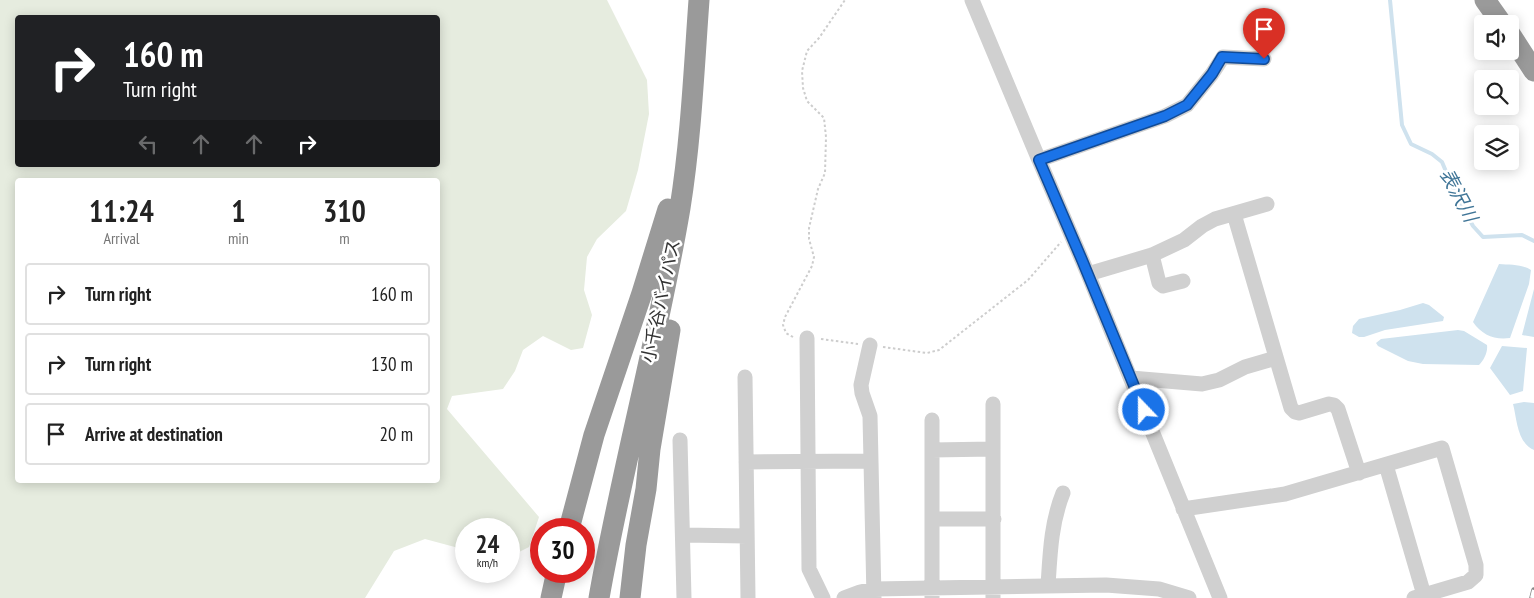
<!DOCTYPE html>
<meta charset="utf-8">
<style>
:root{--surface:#fff;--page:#f2f2f2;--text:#222;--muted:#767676;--line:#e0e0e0}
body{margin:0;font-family:"PT Sans Narrow","Noto Sans JP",sans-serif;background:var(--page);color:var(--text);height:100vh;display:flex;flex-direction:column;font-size:19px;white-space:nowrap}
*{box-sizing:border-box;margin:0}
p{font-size:16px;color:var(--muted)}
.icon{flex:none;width:28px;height:28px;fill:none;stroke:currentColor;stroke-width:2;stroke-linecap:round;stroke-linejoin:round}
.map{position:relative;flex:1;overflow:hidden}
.drawer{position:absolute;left:15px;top:178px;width:425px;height:305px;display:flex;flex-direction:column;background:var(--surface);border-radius:5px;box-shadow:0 2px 12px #0003}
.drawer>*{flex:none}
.banner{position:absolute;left:15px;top:15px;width:425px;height:152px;border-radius:5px;box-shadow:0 2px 12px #0003;background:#202124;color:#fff;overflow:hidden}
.fabs{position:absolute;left:1474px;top:15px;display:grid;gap:10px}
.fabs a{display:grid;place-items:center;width:45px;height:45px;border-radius:5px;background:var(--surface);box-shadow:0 2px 12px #0003;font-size:25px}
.speed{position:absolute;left:455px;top:518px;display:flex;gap:10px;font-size:25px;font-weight:700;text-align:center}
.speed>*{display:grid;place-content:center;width:65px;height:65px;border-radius:50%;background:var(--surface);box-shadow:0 2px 12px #0003;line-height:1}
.speed small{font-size:12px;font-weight:400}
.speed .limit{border:8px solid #d22;background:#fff;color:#111}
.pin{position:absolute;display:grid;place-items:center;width:42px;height:42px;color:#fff;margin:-51px -21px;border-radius:50% 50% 50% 0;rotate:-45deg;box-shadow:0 0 5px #0007}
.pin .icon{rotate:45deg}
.me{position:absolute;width:55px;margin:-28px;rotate:338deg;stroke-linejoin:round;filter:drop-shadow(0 0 4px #0008)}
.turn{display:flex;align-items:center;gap:18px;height:105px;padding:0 25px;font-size:22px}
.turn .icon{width:65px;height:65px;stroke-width:2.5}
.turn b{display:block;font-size:35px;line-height:42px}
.lanes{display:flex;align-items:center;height:48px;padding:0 25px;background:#0003;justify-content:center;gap:25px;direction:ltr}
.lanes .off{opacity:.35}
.eta{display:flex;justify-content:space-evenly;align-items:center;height:85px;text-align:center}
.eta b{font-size:30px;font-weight:600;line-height:35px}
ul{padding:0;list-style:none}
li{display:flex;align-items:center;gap:15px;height:62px;margin:0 10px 8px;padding:0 15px;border:2px solid var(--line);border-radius:5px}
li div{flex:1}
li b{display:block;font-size:19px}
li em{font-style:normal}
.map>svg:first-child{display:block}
</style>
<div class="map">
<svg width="1534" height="598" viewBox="0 0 1534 598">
<rect width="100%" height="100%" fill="#fff"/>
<!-- green -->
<path fill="#e6ecdf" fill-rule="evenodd" d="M0,0h607l40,80 2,34 -11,56 -12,41 -29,28 -10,18 -3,33 8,25 -9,33 -12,2 -28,-14 -20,14 -8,21 -12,18 -51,7 -5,13 92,108 -10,30 -20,10v-28h-43v21l-41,-11 -31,12 -29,47h-365zM18,18h420v147h-420zM18,180h420v300h-420z"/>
<!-- water -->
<path fill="#cfe2ee" d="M1499,264c11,1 23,0 32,6l-2,14 -19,54c-16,2 -28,-3 -37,-16z
M1534,289v48l-12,-2z
M1423,303l6,2 15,12 -1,4 -58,9 -21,7h-5l-7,-4 1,-7 6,-7 41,-9z
M1458,330l6,1 23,14c1,7 -3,15 -8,20l-56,-1 -15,-3 -30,-15 -2,-3 5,-4z
M1502,346l25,2 -4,43 -13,4 -20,-27z
M1524,402l10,1v47c-17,-7 -17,-31 -21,-46z"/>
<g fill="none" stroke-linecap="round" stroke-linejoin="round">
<!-- stream -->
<path stroke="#cfe2ee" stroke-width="4" d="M1390,0l12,125 9,19 21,10 10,8 14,33 17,31 10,11 39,-2 12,6"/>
<!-- path -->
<path stroke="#cdcdcd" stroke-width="2" stroke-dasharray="2.5 2.5" stroke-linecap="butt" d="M793,337l-7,-4 -3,-8 2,-8 27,-51 2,-9 -5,-18v-11l9,-39 7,-16 1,-36 -2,-19 -17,-17 -4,-13 -1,-17 5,-20 12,-13 26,-38
M821,339l37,5
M883,347l44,6 12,-3 89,-70 33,-38"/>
<!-- minor -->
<path stroke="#d0d0d0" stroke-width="15" d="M972,0l67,160 49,114 132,324
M1039,160l126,-44 22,-11 25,-31 11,-17 41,2
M1234,214l57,194 4,4 4,1 30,-9 5,1 4,4 21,64
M1152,255l7,28 4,3 20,-5
M1088,274l64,-19 32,-15 18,-14 13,-7 52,-15
M807,338l2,231 14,29
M870,345l-9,40 1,8 8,23 4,182
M745,377l3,221
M1131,378l71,6 17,-4 26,-13 31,-9
M993,404v194
M680,440l4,158
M932,450l61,-1
M746,462l125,-1
M1386,465l38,130
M1183,509l102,-15 157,-46 34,117v10l-8,7 -54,16
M933,519h61
M683,535l64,1
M1048,586c2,-32 3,-63 15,-93
M932,597v-177
M844,598l16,-6 14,-3 232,-4 53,4 30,9"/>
<!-- highway -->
<path stroke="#9a9a9a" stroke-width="21" d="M1485,0l17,24
M1510,34l24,37
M569,529l25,-94 48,-142 26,-84
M551,598l6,-27
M599,598c23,-131 59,-259 81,-390 11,-69 14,-139 19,-208
M630,598l6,-53 10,-56 4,-40 20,-119"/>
<defs>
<path id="rail" d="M1532,598l2,-8"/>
</defs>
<!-- rail casing -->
<use href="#rail" stroke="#888" stroke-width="5.5"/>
<!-- rail -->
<use href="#rail" stroke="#fff" stroke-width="4" stroke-dasharray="11" stroke-linecap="butt"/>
</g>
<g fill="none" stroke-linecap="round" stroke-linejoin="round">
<defs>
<path id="route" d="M1144,410l-62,-150 -43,-100 126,-44 22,-11 25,-31 10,-17 42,2"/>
</defs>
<!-- route casing -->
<use href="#route" stroke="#114b97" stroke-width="12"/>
<!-- route -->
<use href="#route" stroke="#1a73e8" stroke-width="9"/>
</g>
<g text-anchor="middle" stroke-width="5" stroke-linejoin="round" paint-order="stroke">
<!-- street labels -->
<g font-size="18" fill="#333" stroke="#fff">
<text transform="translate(661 301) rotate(-78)" y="6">小千谷バイパス</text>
</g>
<!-- water labels -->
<g font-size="19" font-style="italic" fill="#3f7597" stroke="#fff">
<text transform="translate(1459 195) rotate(62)" y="7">表沢川</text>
</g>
</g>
</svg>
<div class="fabs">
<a><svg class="icon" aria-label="sound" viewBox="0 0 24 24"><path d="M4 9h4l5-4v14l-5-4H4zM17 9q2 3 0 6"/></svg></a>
<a><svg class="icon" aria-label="search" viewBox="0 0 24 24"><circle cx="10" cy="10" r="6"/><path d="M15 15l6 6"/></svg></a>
<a><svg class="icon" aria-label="layers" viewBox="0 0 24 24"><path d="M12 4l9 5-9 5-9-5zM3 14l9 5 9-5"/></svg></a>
</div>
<div class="speed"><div>24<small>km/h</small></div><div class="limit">30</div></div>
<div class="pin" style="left:1264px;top:59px;background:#d93025"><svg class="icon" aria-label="arrive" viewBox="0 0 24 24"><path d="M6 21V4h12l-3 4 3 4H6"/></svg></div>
<svg class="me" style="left:1144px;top:410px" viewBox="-20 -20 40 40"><circle r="17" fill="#1a73e8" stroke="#fff" stroke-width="3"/><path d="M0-11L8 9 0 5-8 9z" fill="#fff"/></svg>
<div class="banner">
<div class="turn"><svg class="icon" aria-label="right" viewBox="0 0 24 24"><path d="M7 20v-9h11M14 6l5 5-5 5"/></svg><div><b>160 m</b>Turn right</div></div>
<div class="lanes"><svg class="icon off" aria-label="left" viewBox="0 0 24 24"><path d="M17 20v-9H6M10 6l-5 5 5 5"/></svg><svg class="icon off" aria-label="ahead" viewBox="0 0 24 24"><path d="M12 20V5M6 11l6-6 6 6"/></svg><svg class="icon off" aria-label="ahead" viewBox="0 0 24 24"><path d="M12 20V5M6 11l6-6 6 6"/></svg><svg class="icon" aria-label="right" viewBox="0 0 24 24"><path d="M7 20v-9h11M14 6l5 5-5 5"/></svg></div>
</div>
<section class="drawer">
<div class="eta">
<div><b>11:24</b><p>Arrival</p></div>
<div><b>1</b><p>min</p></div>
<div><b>310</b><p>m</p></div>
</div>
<ul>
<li><svg class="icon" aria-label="right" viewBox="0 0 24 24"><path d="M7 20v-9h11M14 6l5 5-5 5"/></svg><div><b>Turn right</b></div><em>160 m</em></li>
<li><svg class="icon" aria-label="right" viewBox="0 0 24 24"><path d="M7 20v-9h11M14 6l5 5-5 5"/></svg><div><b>Turn right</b></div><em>130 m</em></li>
<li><svg class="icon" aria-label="arrive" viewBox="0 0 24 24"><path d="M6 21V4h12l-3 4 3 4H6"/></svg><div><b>Arrive at destination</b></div><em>20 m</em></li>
</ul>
</section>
</div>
